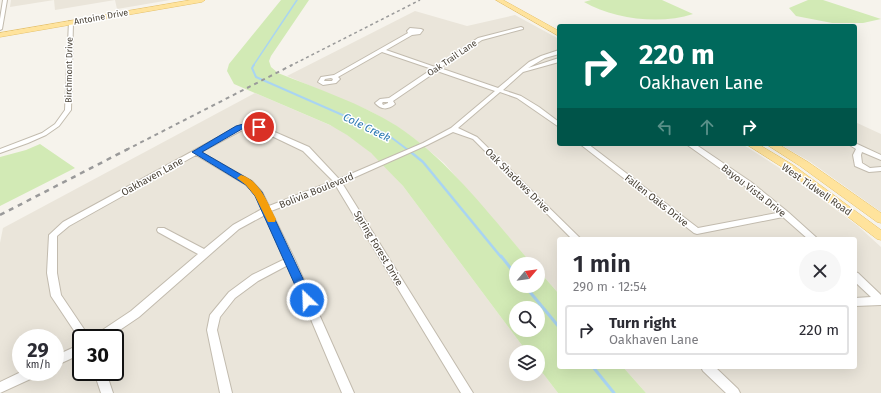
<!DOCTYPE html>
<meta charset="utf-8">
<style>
:root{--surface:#fff;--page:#f7f7f7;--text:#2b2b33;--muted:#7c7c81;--line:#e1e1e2}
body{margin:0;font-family:"Fira Sans",sans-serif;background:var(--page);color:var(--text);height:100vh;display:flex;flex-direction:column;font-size:15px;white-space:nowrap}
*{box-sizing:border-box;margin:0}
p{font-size:13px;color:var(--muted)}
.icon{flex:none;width:22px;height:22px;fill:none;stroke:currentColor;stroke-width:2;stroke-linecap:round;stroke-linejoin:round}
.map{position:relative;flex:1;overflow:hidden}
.panel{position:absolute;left:557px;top:237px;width:300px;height:132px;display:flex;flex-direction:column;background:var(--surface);border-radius:4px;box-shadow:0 4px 16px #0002}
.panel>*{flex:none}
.top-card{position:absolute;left:557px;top:24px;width:300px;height:122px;border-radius:4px;box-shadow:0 4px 16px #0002;background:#00695c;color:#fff;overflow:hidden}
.needle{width:26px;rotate:61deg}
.fabs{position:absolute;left:509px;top:257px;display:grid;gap:8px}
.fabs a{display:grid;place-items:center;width:36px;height:36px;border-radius:50%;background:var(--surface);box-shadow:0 4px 16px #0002;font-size:20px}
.speed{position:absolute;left:12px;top:329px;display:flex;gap:8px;font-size:20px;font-weight:700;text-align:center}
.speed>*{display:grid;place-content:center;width:52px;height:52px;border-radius:50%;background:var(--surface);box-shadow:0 4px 16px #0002;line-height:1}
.speed small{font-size:10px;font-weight:400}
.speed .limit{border:2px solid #111;border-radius:6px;background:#fff;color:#111}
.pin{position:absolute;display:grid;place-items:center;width:34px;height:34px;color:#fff;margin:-17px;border:2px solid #fff;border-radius:50%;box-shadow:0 1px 4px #0007}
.me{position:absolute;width:44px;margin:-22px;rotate:336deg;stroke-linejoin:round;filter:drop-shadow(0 0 3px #0008)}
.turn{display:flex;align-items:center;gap:14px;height:84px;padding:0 16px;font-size:18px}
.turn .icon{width:52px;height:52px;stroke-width:2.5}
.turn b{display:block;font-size:28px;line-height:34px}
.lanes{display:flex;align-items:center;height:38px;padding:0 16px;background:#0003;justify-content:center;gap:20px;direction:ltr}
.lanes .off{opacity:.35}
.round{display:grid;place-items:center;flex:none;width:42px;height:42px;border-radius:21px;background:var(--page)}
.headline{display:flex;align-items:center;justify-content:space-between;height:68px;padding:0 16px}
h1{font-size:24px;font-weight:600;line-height:30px}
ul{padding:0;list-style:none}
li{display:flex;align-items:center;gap:12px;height:50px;margin:0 8px 6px;padding:0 8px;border:2px solid var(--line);border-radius:4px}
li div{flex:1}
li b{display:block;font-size:15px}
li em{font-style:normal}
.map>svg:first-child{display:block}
</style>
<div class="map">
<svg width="881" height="393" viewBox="0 0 881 393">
<rect width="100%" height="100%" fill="#f6f3ec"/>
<!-- residential -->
<path fill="#eae5da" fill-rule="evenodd" d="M11,0h159l-53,9 -2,-9 -60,10 -1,-10 -44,7z
M415,11l52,15 48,-11 44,24v105h183l36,23 80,59 23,21v146h-235l-23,-26h232v-128h-296v55l-21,-24v-6h-6l-88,-101 -24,-20 -22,-16 -28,-16 -83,-35z
M255,93l84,36 25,18 15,13 24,26 124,166h-11v22h22v-7l20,26h-558v-150l3,-15zM21,338h34v34h-34zM81,338h34v34h-34z
M855,122l26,12v78l-72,-51 -30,-17h76z"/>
<!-- green -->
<path fill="#d2eab5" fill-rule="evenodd" d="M281,0h28l-38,56 -2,5 2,6 7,6c40,16 82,30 119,53 52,34 95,92 135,138h-16v22h22v-16l21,24v73h64l23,26h-88l-20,-26v-15h-11l-124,-166 -32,-33 -24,-18 -17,-10 -96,-41 -7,-13 2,-7zM516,308h22v22h-22z
M591,0h71l31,14c-33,11 -79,5 -109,-12z
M808,0h15l58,19 -18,4h-31l-36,-7 -7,-8z
M40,144l35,24 -75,38v-49l26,-7z"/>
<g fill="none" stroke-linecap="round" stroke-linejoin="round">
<!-- stream-far3 -->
<path stroke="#a9d4f2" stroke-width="1.5" d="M253,66l44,-66"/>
<!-- stream-far2 -->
<path stroke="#a9d4f2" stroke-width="2" d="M254,65l-2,3 4,9 132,58 20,15"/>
<!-- stream-far1 -->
<path stroke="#a9d4f2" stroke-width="2.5" d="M407,149l16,13 78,95"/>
<!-- stream -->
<path stroke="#a9d4f2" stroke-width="3" d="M501,256l15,19
M525,286l34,41
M593,367l21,26"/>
<defs>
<path id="minor" d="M3,0h4l-5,29 -2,1v-11z
M69,21l4,1 -2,88 -12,16 -13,9 -18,8 -28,10v-4l42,-16 13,-9 10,-14z
M521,27l2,1v1l-41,11 -42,28 58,20 31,-26 12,-6 18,-6v4l-14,4 -17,10 31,-10v4l-36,10 -20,18 18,6 18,11 20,15v5l-42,-29 -17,-6 -42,36 19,9 104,102h-9l-99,-100 -20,-7 -26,13 -85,38 131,210h-12l-125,-207 -65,25 24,49 59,133h-12l-54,-128 -30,16 -23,17 -15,19 -3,13 15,63h-12l-13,-63 3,-15 19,-23 23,-17 33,-16 -20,-44 -26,14 -100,88 -31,21h-14l1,-3 36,-24 67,-57 -40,-22 -1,-2 1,-2h6l40,21 29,-24 29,-16 -6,-14 -10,-10 -50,-30 -127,71 -12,10v37l4,22 29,43h-9v3l-30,-45 -4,-23 2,-38 14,-13 174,-95 10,-4 14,3 48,21 30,32 84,-36 28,-15 44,-37 -58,-20 -44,30 2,3c-7,6 -14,6 -20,-1l5,-4 9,-1 43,-29 -50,-17 -44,25 2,2 -4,4 -13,2 -5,-3 3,-5 13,-2 74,-42 -1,-2 3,-3 11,1 2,1 -3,4 -8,1 -26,15 49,17 43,-29zM331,78l2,1 -1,2h-8l1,-2zM383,102h5v1l-5,2 -1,-2zM248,127l9,2 46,22 30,30 -64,25 -7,-14 -10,-11 -51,-29z
M855,143l26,12v5l-19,-8 -1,3 1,8 8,5 11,-1v4l-12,1 -14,-6 -2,-11 3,-6 -8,-5h7z
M580,144h8l110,84 79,-15 -32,-27 -59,-42h9l56,38 37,30 30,27h-10l-25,-22 -86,17 -3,-1z
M855,272l3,1 23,22v10l-26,1v-8l16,-1 -16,-15z
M81,344v10l-26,12v-10z
M701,367h14l23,22 2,4h-14l-23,-22z
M21,372h18l-2,4 -37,17v-11z
M94,372h12l7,21h-12z"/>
<path id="major" d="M191,0h14l-3,2 -202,35v-4z
M496,0h7l56,31v5z
M746,144h12l35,21 88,65v10l-4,-1 -92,-70z
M766,144h12l30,18 73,51v10l-4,-1 -77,-56z"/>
</defs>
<!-- minor casing -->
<use href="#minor" stroke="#c2bbae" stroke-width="2"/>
<!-- major casing -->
<use href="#major" stroke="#e6c16a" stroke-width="1"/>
<!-- minor -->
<use href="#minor" fill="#fff" fill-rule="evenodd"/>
<!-- major -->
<use href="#major" fill="#ffe39c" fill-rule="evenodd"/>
<!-- rail-far2 -->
<path stroke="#9a9a9a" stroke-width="1.5" stroke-dasharray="3 3" stroke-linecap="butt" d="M290,66l130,-66"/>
<!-- rail-far1 -->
<path stroke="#9a9a9a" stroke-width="2" stroke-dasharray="4 4" stroke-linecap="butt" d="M126,150l166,-85"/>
<!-- rail -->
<path stroke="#9a9a9a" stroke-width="2.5" stroke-dasharray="5 5" stroke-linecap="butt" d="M0,215l128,-66"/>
</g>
<!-- route -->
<path fill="#1a73e8" stroke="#114b97" d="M247,123l12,1 4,3c-5,4 -15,0 -21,2l-40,23 50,29 10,11 51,108 -2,3 -4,1 -4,-1 -48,-107 -9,-11 -54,-33 44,-26z"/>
<!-- slow -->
<path fill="#f59e0b" d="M241,175c19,5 27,29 35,44l-1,3h-7l-13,-26 -9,-11 -9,-7z"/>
<g text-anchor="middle" stroke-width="3" stroke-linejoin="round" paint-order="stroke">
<!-- far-street labels -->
<g font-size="9" fill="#4b4439" stroke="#fff">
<text transform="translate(101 17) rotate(-10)" y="3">Antoine Drive</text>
<text transform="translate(452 58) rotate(-34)" y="3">Oak Trail Lane</text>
<text transform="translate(69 70) rotate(-89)" y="3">Birchmont Drive</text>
</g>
<!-- street labels -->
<g font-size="10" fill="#4b4439" stroke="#fff">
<text transform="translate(152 176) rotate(-29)" y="4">Oakhaven Lane</text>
<text transform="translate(518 180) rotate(45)" y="4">Oak Shadows Drive</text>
<text transform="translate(817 189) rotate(35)" y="4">West Tidwell Road</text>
<text transform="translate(316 190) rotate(-22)" y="4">Bolivia Boulevard</text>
<text transform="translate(754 190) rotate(38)" y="4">Bayou Vista Drive</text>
<text transform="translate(657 200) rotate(38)" y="4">Fallen Oaks Drive</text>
<text transform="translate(379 248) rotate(59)" y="4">Spring Forest Drive</text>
</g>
<!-- water labels -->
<g font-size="11" font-style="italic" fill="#2e7ab2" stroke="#fff">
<text transform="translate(367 127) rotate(26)" y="4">Cole Creek</text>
</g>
</g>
</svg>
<div class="fabs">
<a><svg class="needle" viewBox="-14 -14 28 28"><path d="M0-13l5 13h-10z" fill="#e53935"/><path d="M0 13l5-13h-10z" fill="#7c7c81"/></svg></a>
<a><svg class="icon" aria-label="search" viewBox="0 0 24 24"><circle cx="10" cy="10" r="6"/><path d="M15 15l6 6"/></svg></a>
<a><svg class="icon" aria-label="layers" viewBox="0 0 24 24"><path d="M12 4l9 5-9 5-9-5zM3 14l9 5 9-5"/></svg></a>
</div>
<div class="speed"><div>29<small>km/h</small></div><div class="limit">30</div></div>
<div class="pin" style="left:259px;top:127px;background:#d93025"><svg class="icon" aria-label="arrive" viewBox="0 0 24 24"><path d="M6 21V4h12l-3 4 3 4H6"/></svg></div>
<svg class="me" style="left:307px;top:300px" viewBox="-20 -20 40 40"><circle r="17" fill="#1a73e8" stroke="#fff" stroke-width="3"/><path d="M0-11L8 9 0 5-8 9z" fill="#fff"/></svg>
<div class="top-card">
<div class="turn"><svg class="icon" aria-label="right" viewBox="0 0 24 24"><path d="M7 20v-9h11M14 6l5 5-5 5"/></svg><div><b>220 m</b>Oakhaven Lane</div></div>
<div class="lanes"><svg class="icon off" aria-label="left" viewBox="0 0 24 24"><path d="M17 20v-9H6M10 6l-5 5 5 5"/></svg><svg class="icon off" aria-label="ahead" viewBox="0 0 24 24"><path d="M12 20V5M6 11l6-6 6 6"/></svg><svg class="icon" aria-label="right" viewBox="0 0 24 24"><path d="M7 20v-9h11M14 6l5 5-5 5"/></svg></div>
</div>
<section class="panel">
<div class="headline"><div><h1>1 min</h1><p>290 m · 12:54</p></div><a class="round"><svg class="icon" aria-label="close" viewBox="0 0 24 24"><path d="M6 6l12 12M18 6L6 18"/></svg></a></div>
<ul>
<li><svg class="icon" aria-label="right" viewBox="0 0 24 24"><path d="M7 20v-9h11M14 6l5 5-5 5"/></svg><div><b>Turn right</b><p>Oakhaven Lane</p></div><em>220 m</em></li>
</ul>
</section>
</div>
